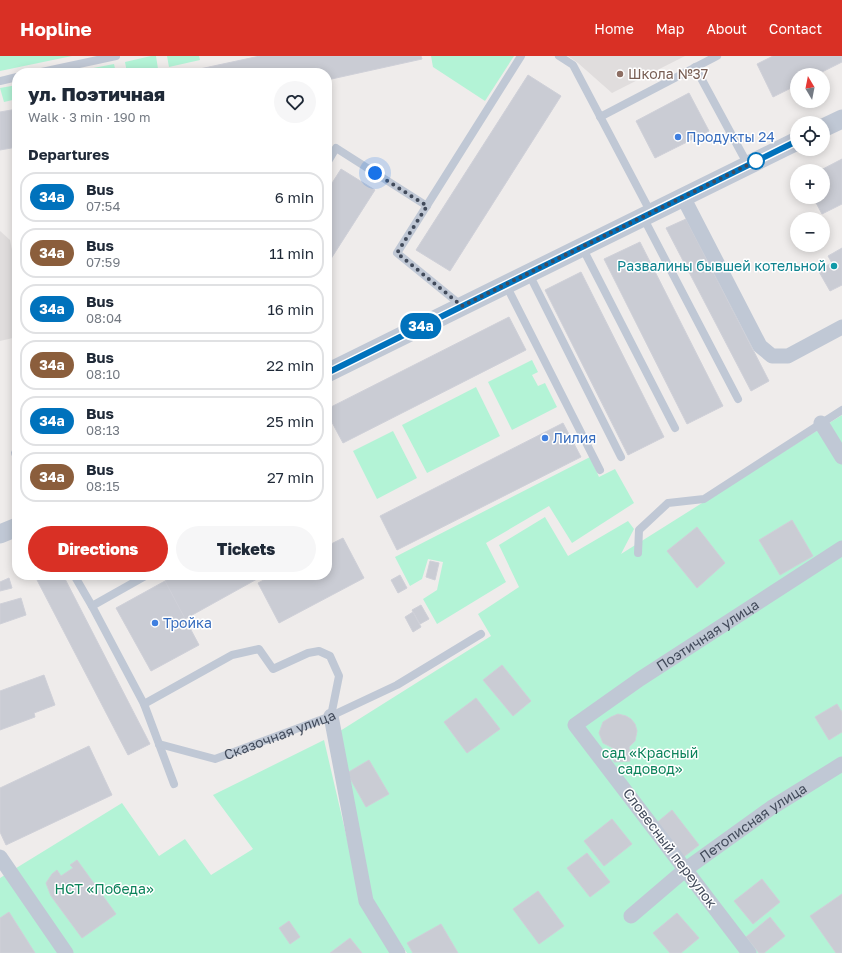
<!DOCTYPE html>
<meta charset="utf-8">
<style>
body{margin:0;font-family:"Golos Text",sans-serif;background:#f6f6f7;color:#1f2937;height:100vh;display:flex;flex-direction:column;font-size:15px;white-space:nowrap}
*{box-sizing:border-box;margin:0}
p{font-size:13px;color:#747a83}
.icon{flex:none;width:22px;height:22px;fill:none;stroke:currentColor;stroke-width:2;stroke-linecap:round;stroke-linejoin:round}
.map{position:relative;flex:1;overflow:hidden}
.drawer{position:absolute;left:12px;top:12px;width:320px;height:512px;display:flex;flex-direction:column;background:#fff;border-radius:16px;box-shadow:0 2px 10px #0003}
.drawer>*{flex:none}
.badge{padding:0 8px;border-radius:13px;font-size:14px;line-height:26px}
.needle{width:26px;rotate:350deg}
.buttons{position:absolute;left:790px;top:12px;display:grid;gap:8px}
.buttons a{display:grid;place-items:center;width:40px;height:40px;border-radius:50%;background:#fff;box-shadow:0 2px 10px #0003;font-size:20px}
.you{position:absolute;width:20px;height:20px;margin:-10px;border:3px solid #fff;border-radius:50%;background:#1a73e8;box-shadow:0 0 0 6px #1a73e833}
.map>.badge{position:absolute;translate:-50% -50%;box-shadow:0 0 0 2px #fff}
h2{padding:0 16px;font-size:15px;line-height:36px}
.round{display:grid;place-items:center;flex:none;width:42px;height:42px;border-radius:21px;background:#f6f6f7}
.overview{display:flex;align-items:center;justify-content:space-between;height:68px;padding:0 16px}
h1{font-size:19px;font-weight:800;line-height:30px}
.button{display:flex;gap:8px;margin-top:auto;padding:8px 16px}
.button a{flex:1;height:46px;border-radius:24px;background:#d93025;color:#fff;font-size:16px;font-weight:800;line-height:46px;text-align:center}
.button a+a{background:#f6f6f7;color:#1f2937}
ul{padding:0;list-style:none}
li{display:flex;align-items:center;gap:12px;height:50px;margin:0 8px 6px;padding:0 8px;border:2px solid #e0e1e3;border-radius:16px}
li div{flex:1}
li b{display:block;font-size:15px}
li em{font-style:normal}
li .badge{min-width:44px;font-weight:700;text-align:center}
header{display:flex;align-items:center;gap:24px;box-sizing:border-box;height:56px;padding:0 20px;background:#d93025;color:#fff}
header strong{font-size:19px}
nav{display:flex;gap:22px;margin-inline-start:auto;font-size:14px}
.map>svg:first-child{display:block}
.education{fill:#e0dddd}
.green{fill:#b3f3d6}
.building{fill:#caccd4;stroke:#cfd0d8}
.lines{fill:none;stroke-linecap:round;stroke-linejoin:round}
.service{stroke:#c0c8d5;stroke-width:8}
.minor{stroke:#c0c8d5;stroke-width:15}
.tertiary{stroke:#c0c8d5;stroke-width:19}
.line-casing{stroke:#fff;stroke-width:9}
.line{stroke:#0072bc;stroke-width:6}
.walk{stroke:#424b5b;stroke-width:4;stroke-dasharray:0 7.2}
.education-dot{fill:#8d6e63;stroke:#fff;stroke-width:1.5}
.shop-dot{fill:#3f7fe0;stroke:#fff;stroke-width:1.5}
.stop-dot{fill:#fff;stroke:#0072bc;stroke-width:2}
.culture-dot{fill:#0f9aa8;stroke:#fff;stroke-width:1.5}
.labels{text-anchor:middle;stroke-width:3;stroke-linejoin:round;paint-order:stroke}
.education-label{font-size:14px;fill:#785e54;stroke:#fff;text-anchor:start}
.shop-label{font-size:14px;fill:#366cbe;stroke:#fff;text-anchor:start}
.culture-label{font-size:14px;fill:#0d838f;stroke:#fff;text-anchor:end}
.street-label{font-size:14px;fill:#424b5b;stroke:#fff}
.park-label{font-size:14px;fill:#0c835b;stroke:#fff}
</style>
<header>
<strong>Hopline</strong>
<nav><a>Home</a><a>Map</a><a>About</a><a>Contact</a></nav>
</header>
<div class="map">
<svg width="842" height="897" viewBox="0 0 842 897">
<rect width="100%" height="100%" fill="#efeceb"/>
<!-- education -->
<g class="education">
<path d="M568,0h117l-73,37 -34,-30z"/>
<path d="M0,175l10,9 7,35v62l-17,4z"/>
</g>
<!-- green -->
<g class="green">
<path d="M0,0h72l-72,15z"/>
<path d="M151,0h5l2,13 -19,4h-12l-2,-11z"/>
<path d="M167,0h32l1,4 -31,7z"/>
<path d="M431,0h83l-29,45 -52,-34z"/>
<path d="M114,8l2,9h-32l-1,-3z"/>
<path d="M17,29v14l-13,3 -4,-14z"/>
<path d="M532,304l6,12 -6,3 6,11 7,-3 12,24 -45,23 -24,-48z"/>
<path d="M476,331l24,49 -73,37 -25,-48z"/>
<path d="M842,359v538h-435l-37,-55 -30,-167 151,-95 -13,-22 41,-27 -20,-42 46,-28 23,39 60,-35 6,8 -13,25z"/>
<path d="M393,375l24,47 -40,21 -24,-48z"/>
<path d="M590,401l9,20 16,-8 19,34 -62,40 -23,-37 -63,37 20,39 -69,42 -14,-25 14,-9 6,-28 -15,-3 -6,20 -12,7 -15,-29z"/>
<path d="M324,684l38,163 29,50h-391v-75l122,-75 37,53 26,-17 26,36 42,-26 -40,-54z"/>
</g>
<!-- building -->
<g class="building">
<path d="M260,0h161l1,3 -95,21v-7h-146z"/>
<path d="M773,0h69v6l-26,13h-19v10l-24,12 -16,-33z"/>
<path d="M528,19l33,21 -111,175 -34,-21z"/>
<path d="M689,37l20,38 -54,27 -19,-37z"/>
<path d="M17,53v38l-17,3v-38z"/>
<path d="M842,103v45l-20,10 -9,-17h10v-26h-4z"/>
<path d="M341,113l34,21 -48,75v-74z"/>
<path d="M686,163l83,162 -18,10 -85,-163z"/>
<path d="M640,186l83,164 -36,18 -83,-165z"/>
<path d="M842,192v37l-12,6 -12,-21 14,-7 -4,-7z"/>
<path d="M581,216l83,165 -36,18 -83,-165z"/>
<path d="M509,261l17,33 -183,93 -16,-30v-4z"/>
<path d="M563,367l18,34 -184,93 -17,-34z"/>
<path d="M792,464l21,36 -33,19 -21,-35z"/>
<path d="M697,471l28,36 -28,25 -30,-37z"/>
<path d="M343,482l21,40 -85,45 -21,-40 15,-8h54v-29z"/>
<path d="M430,505l9,2 -4,17 -9,-3z"/>
<path d="M41,519h22l87,169 -22,11 -92,-177z"/>
<path d="M176,519h78l3,4 -72,40 -20,-38z"/>
<path d="M400,519l7,13 -9,5 -7,-13z"/>
<path d="M9,522l3,10 -12,3v-9z"/>
<path d="M165,525l34,64 -48,26 -35,-63z"/>
<path d="M21,542l5,17 -26,9v-20z"/>
<path d="M421,549l8,14 -9,5 -8,-14z"/>
<path d="M413,556l8,15 -8,5 -8,-15z"/>
<path d="M502,609l29,36 -18,15 -30,-36z"/>
<path d="M44,619l11,30 -21,8 1,4 -35,13v-39z"/>
<path d="M476,642l24,31 -33,24 -23,-31z"/>
<path d="M837,648l5,8v20l-13,8 -14,-23z"/>
<path d="M618,658l8,2 5,3 4,5 2,7 -2,10 -6,6 1,14 -16,1 -1,-14 -10,-5 -4,-10 4,-11 8,-5z"/>
<path d="M89,690l23,49 -106,50 -6,-13v-44z"/>
<path d="M369,704l20,34 -23,13 -19,-34z"/>
<path d="M672,754l27,35 -18,14 -27,-34z"/>
<path d="M612,763l20,25 -28,22 -20,-25z"/>
<path d="M587,797l23,29 -20,15 -23,-29z"/>
<path d="M77,804l39,54 -34,24 -31,-42 -5,-13 6,-9 5,-4 4,6 12,-8 -3,-3z"/>
<path d="M762,823l18,23 -27,22 -19,-23z"/>
<path d="M538,835l26,35 -25,18 -26,-35z"/>
<path d="M842,838v59h-6l-26,-37z"/>
<path d="M9,856l26,41h-35v-35z"/>
<path d="M677,857l22,25 -18,15h-11l-17,-20z"/>
<path d="M770,861l15,19 -21,17h-5l-13,-16z"/>
<path d="M289,865l11,16 -10,7 -11,-16z"/>
<path d="M441,868l17,29h-45l-6,-10z"/>
<path d="M350,882l12,15h-32z"/>
</g>
<g class="lines">
<!-- service -->
<g class="service">
<path d="M559,0l14,9 78,148"/>
<path d="M695,11l53,98"/>
<path d="M37,17l79,-17"/>
<path d="M0,25l17,-4"/>
<path d="M600,61l117,-61"/>
<path d="M327,107l9,-15 91,58"/>
<path d="M643,161l95,182"/>
<path d="M582,191l93,181"/>
<path d="M529,218l92,183"/>
<path d="M506,229l94,185"/>
<path d="M462,250l-65,-53 124,-197"/>
<path d="M17,394l-2,3 2,5"/>
<path d="M638,497l1,-23 29,-27 36,-4 138,-89"/>
<path d="M74,519l18,31 52,98 30,80"/>
<path d="M92,550l55,-31"/>
<path d="M144,648l88,-49 27,-6 14,20 35,-16 11,-2 11,5 9,20 -8,40"/>
<path id="s1" d="M159,688l56,15 116,-43 66,-31 84,-51"/>
</g>
<!-- minor -->
<g class="minor">
<path d="M683,141l77,149 12,10h16l54,-29"/>
<path d="M821,367l21,34"/>
<path d="M331,660l35,185 32,52"/>
<path d="M0,801l66,96"/>
<path id="s2" d="M631,860l55,-47 85,-61 71,-44"/>
<path id="s3" d="M749,897l-174,-228 65,-46 202,-131"/>
</g>
<!-- tertiary -->
<g class="tertiary">
<path d="M823,72l19,-9"/>
<path d="M327,317l470,-232"/>
<path d="M0,478l17,-7"/>
</g>
</g>
<g class="lines">
<defs>
<path id="line" d="M327,317l470,-232"/>
</defs>
<!-- line casing -->
<use href="#line" class="line-casing"/>
<!-- line -->
<use href="#line" class="line"/>
<!-- walk -->
<path class="walk" d="M375,117l52,33 -30,47 65,53 298,-147 -4,2"/>
</g>
<!-- markers -->
<circle class="education-dot" cx="620" cy="18" r="4"/>
<g class="shop-dot">
<circle cx="678" cy="81" r="4"/>
<circle cx="545" cy="382" r="4"/>
<circle cx="155" cy="567" r="4"/>
</g>
<circle class="stop-dot" cx="756" cy="105" r="8"/>
<circle class="culture-dot" cx="834" cy="210" r="4"/>
<g class="labels">
<!-- education labels -->
<g class="education-label">
<text x="628" y="23">Школа №37</text>
</g>
<!-- shop labels -->
<g class="shop-label">
<text x="686" y="86">Продукты 24</text>
<text x="553" y="387">Лилия</text>
<text x="163" y="572">Тройка</text>
</g>
<!-- culture labels -->
<g class="culture-label">
<text x="826" y="215">Развалины бывшей котельной</text>
</g>
<!-- street labels -->
<g class="street-label">
<text dy="5" stroke="none"><textPath href="#s3" startOffset="447">Поэтичная улица</textPath></text>
<text dy="5" stroke="none"><textPath href="#s1" startOffset="127">Сказочная улица</textPath></text>
<text dy="5" stroke="none"><textPath href="#s2" startOffset="154">Летописная улица</textPath></text>
<text transform="translate(670 792) rotate(53)" y="5">Словесный переулок</text>
</g>
<!-- park labels -->
<g class="park-label">
<text x="650" y="702">сад «Красный<tspan x="650" dy="16">садовод»</tspan></text>
<text x="104" y="838">НСТ «Победа»</text>
</g>
</g>
</svg>
<div class="buttons">
<a><svg class="needle" viewBox="-14 -14 28 28"><path d="M0-13l5 13h-10z" fill="#e53935"/><path d="M0 13l5-13h-10z" fill="#747a83"/></svg></a>
<a><svg class="icon" aria-label="locate" viewBox="0 0 24 24"><circle cx="12" cy="12" r="6"/><path d="M12 2v4M12 18v4M2 12h4M18 12h4"/></svg></a>
<a>+</a>
<a>−</a>
</div>
<div class="you" style="left:375px;top:117px"></div>
<b class="badge" style="left:421px;top:270px;background:#0072bc;color:#fff">34а</b>
<section class="drawer">
<div class="overview"><div><h1>ул. Поэтичная</h1><p>Walk · 3 min · 190 m</p></div><a class="round"><svg class="icon" aria-label="heart" viewBox="0 0 24 24"><path d="M12 20l-8-8c-3-5 5-10 8-4 3-6 11-1 8 4z"/></svg></a></div>
<h2>Departures</h2>
<ul>
<li><span class="badge" style="background:#0072bc;color:#fff">34а</span><div><b>Bus</b><p>07:54</p></div><em>6 min</em></li>
<li><span class="badge" style="background:#8b5e3c;color:#fff">34a</span><div><b>Bus</b><p>07:59</p></div><em>11 min</em></li>
<li><span class="badge" style="background:#0072bc;color:#fff">34а</span><div><b>Bus</b><p>08:04</p></div><em>16 min</em></li>
<li><span class="badge" style="background:#8b5e3c;color:#fff">34a</span><div><b>Bus</b><p>08:10</p></div><em>22 min</em></li>
<li><span class="badge" style="background:#0072bc;color:#fff">34а</span><div><b>Bus</b><p>08:13</p></div><em>25 min</em></li>
<li><span class="badge" style="background:#8b5e3c;color:#fff">34a</span><div><b>Bus</b><p>08:15</p></div><em>27 min</em></li>
</ul>
<div class="button"><a>Directions</a><a>Tickets</a></div>
</section>
</div>
